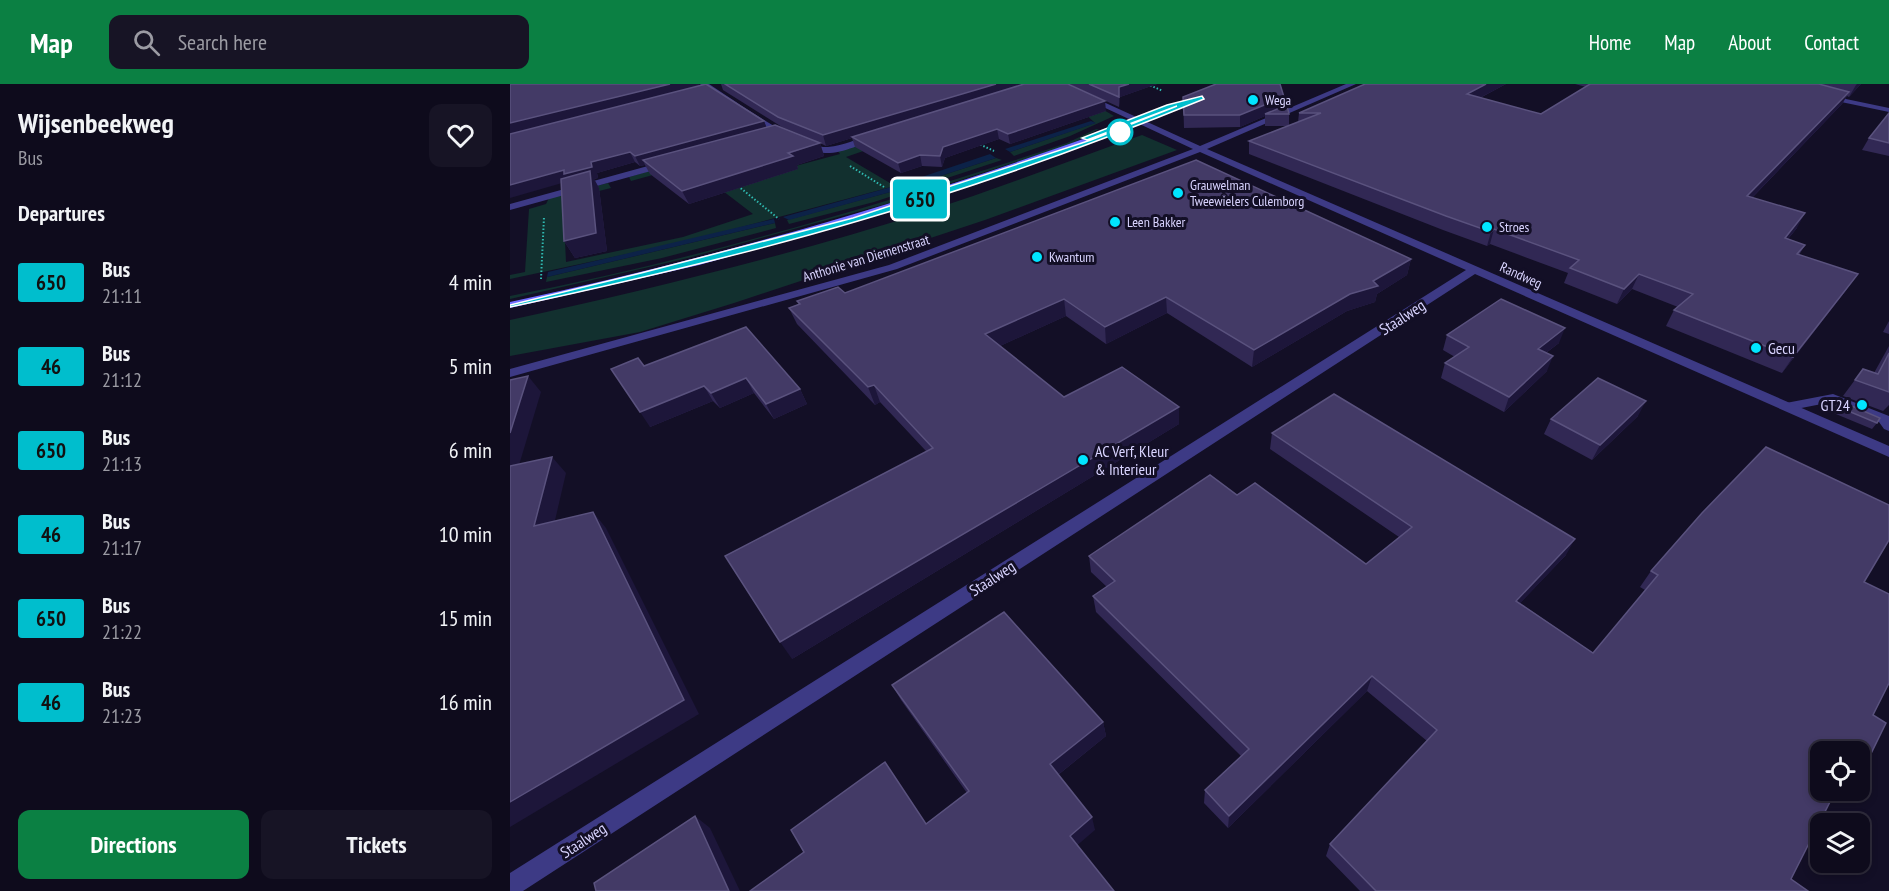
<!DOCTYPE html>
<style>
body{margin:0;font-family:"PT Sans Narrow",sans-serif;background:#171425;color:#f1f3f6;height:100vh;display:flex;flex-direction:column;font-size:22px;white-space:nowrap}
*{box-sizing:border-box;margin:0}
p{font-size:20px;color:#9b9ba3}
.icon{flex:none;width:33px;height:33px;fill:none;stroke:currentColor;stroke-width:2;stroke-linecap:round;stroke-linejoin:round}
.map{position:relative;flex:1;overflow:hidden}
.details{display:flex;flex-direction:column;background:#0e0b1c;width:510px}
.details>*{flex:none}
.badge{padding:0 12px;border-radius:4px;font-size:21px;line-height:39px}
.fabs{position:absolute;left:1300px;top:657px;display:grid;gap:12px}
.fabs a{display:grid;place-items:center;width:60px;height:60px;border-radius:12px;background:#0e0b1c;box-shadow:0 3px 9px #0003,0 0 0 2px #2e2b3b;font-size:30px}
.map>.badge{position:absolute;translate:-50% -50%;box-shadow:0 0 0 3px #fff}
h2{padding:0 18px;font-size:22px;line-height:54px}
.round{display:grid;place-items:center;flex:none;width:63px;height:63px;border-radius:12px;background:#171425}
.summary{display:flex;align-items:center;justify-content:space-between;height:102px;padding:0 18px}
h1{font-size:28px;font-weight:700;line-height:45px}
.cta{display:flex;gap:12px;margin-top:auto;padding:12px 18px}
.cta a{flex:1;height:69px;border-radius:12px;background:#0b8043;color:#fff;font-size:24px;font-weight:700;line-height:69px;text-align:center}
.cta a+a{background:#171425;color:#f1f3f6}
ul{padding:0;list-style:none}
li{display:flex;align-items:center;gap:18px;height:84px;padding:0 18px}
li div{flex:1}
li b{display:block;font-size:22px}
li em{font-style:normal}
li .badge{min-width:66px;font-weight:700;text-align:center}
header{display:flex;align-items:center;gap:36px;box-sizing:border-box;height:84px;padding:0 30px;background:#0b8043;color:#fff}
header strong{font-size:28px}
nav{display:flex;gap:33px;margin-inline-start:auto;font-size:21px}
.search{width:420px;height:54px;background:#171425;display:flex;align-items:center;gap:15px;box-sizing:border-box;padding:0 21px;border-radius:12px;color:#9b9ba3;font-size:22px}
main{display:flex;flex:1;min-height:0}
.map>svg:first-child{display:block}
.green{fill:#12302f}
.water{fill:#0c2248}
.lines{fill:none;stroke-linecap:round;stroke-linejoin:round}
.path{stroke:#2fb8b0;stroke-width:2;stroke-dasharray:1.5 2;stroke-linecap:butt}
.lane{fill:#3d3a85;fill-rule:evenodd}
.street{fill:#3d3a85;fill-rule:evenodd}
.secondary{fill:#6f6bff;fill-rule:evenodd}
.wall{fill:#312854}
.shaded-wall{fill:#1d163a}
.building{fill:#433a66;stroke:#5a527e;stroke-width:1.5}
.line{fill:#00becd;stroke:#fff;stroke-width:1.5}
.poi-dot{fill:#00e5ff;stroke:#130f26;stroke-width:2}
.stop-dot{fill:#fff;stroke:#00becd;stroke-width:3}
.labels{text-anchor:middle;stroke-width:6;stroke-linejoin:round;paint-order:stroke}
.far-poi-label{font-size:14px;fill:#d9d4ff;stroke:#130f26;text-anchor:start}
.far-street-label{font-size:14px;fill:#d9d4ff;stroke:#130f26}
.street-label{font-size:16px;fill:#d9d4ff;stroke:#130f26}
.poi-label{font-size:16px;fill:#d9d4ff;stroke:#130f26;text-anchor:start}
</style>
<header>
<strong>Map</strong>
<div class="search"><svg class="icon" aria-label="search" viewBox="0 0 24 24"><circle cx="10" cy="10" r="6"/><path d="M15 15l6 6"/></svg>Search here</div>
<nav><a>Home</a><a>Map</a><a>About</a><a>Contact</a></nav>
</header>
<main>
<section class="details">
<div class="summary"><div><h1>Wijsenbeekweg</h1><p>Bus</p></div><a class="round"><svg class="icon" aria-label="heart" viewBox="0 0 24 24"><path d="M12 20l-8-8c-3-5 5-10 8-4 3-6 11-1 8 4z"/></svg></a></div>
<h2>Departures</h2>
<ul>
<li><span class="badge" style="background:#00becd;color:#111">650</span><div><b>Bus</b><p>21:11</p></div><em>4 min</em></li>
<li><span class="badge" style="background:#00becd;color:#111">46</span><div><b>Bus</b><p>21:12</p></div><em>5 min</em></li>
<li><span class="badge" style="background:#00becd;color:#111">650</span><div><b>Bus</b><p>21:13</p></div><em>6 min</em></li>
<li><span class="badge" style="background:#00becd;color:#111">46</span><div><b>Bus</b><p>21:17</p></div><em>10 min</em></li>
<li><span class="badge" style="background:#00becd;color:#111">650</span><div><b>Bus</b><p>21:22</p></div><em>15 min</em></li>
<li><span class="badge" style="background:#00becd;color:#111">46</span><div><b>Bus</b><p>21:23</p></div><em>16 min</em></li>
</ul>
<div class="cta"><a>Directions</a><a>Tickets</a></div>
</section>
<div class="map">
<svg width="1379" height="807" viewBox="0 0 1379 807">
<rect width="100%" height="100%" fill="#130f26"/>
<!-- green -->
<g class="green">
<path d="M587,22l17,10 -44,20 -56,20 -4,-4 85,-29 -12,-11z"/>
<path d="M586,45h3l-28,15 -178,58 -205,56 -178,41v-3c190,-37 374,-92 557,-153z"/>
<path d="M632,51l35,15 -192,70 -251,83 -94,29 -130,24v-36c141,-31 281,-65 418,-109 72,-23 143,-51 214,-76z"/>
<path d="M375,53l13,2 -52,18 49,29 -198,53 -187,40v-4l15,-3 4,-63 17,-5 3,-6 59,-15 3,5 -48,12 3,62 117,-25 70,-23 -64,-49 -58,16 -2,-4 64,-19 35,26 112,-30 -3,-4z"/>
<path d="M486,74l6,2 -128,42 -85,22 -2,-4 107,-29z"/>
<path d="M265,139l1,5 -114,30 -116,24 1,-5z"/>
</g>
<!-- water -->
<g class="water">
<path d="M581,37l5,2 -86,29 -5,-3z"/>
<path d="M480,70l6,4 -102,33 -105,29 -6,-3 112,-31z"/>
<path d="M264,135l1,4 -228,54 1,-5z"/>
</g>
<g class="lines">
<!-- path -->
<g class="path">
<path d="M637,0l16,7"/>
<path d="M467,59l17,8"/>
<path d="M340,82l34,21"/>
<path d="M228,102l41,33"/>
<path d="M31,195l3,-62"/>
</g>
<!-- lane -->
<path class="lane" d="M1323,310l56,22v15l-5,-2 -5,-7 -47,-20 -46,9 -7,-4 7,-4z"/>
<!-- street -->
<g class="street">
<path d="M190,0h9c25,16 92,65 119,63 16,-1 30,-9 45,-13l4,2c-12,8 -37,18 -52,17 -26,-2 -104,-51 -125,-69z"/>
<path d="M544,0h10l136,62 146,-62h10l-149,65 682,297v11l-414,-183 -952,617h-13v-18l956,-603 -266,-118 -303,117 -387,108v-8l379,-104 304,-116z"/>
<path d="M1312,10l67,14v4l-67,-14z"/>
<path d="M156,77l4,3 -1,2 -159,44v-6z"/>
</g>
<!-- secondary -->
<path class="secondary" d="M719,0h10l-178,70 -179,60 -183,51 -189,43v-6c250,-54 481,-124 719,-218z"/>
</g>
<!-- wall -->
<g class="wall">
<path d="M0,0h189v2l65,35 2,6 48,13 -32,-13 -59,-37 -2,-6h347l38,27 -96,33 -11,-5 -54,19 -3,9 -20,-1 -21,7 -46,-26 -3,-9 -26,8 -6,-3 4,13 -27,9 1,4 -109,35 -39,-30 -5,-9 -5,1 -5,-4 -38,11 1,5 -4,1 5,9 8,63 -32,7 -11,-17 -2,-58z"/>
<path d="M559,0h88l-37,13 -1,10z"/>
<path d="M855,0h141l-26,14 61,16 45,-27 -11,-3h286l-12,13 -2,-1 -5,8 -90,94 45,30 -9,11 17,6 -6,10 48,34 -65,84 -116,-47 8,-16 4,-3 -46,-18 -15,15 -53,-21 4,-10 -78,-29 -3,2 -44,-16 -194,-76v-13l38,-15h-22v-10l-25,11 -56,1 -1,-31 100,10 6,7v11l9,-3 1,-9z"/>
<path d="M1379,29v43l-27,-6 7,-12z"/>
<path d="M901,175l-4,16 -30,19 -2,8 -28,9 -95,56 -85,-54 -61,31 -40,-28 -66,30 64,51 115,27 -387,235 134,-208 -46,-49 -5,3 -78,-81 -8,-16 10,-4 -2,-3 48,-8z"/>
<path d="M1379,237v13l-6,-2z"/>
<path d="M236,243l54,62 7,15 -33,15 -20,-26 -34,15 -7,-7 -63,26 -6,-61z"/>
<path d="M937,251l112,8 -13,10 1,18 -43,41 -63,-34 4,-15 10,-6 -12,-7z"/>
<path d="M1379,262v59l-6,6 -40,-15 20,-27 11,4z"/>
<path d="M1330,317l37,22 -5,6 -41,-17z"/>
<path d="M1128,332l-46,44 -48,-26 7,-15z"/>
<path d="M762,349l294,122 -46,48 73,50 52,-63 -5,-3 11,-16 213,11 -43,170 -30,127 17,12h-448l-34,-35 4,-12 97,-103 -60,-50 -139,137 -24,-25 1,-13 36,-34 -145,-144 -3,-16 14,-9 -16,-15 -2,-16 148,-61 129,69 33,-27 -129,-88z"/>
<path d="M382,601l211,37 3,14 -48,39 37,55 -169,-6 41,-31 -66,-93z"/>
</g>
<!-- shaded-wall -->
<g class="shaded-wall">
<path d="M160,0h29l1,3 -190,48v-12z"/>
<path d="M486,0h32l-202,62 -3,-11z"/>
<path d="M619,0h28l-37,13 -1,10v-20z"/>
<path d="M976,0h20l-42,22 3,-12z"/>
<path d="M1347,0h4l-12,13 7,-12z"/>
<path d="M1339,8l-7,12 -102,106 7,-14z"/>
<path d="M774,13l-1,11 -18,6v2l-25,11v-12z"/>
<path d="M595,17l1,10 -96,33 -2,-10z"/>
<path d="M254,37l4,10 -125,29 2,5 -5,1 -5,-10z"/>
<path d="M487,45l2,10 -54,19 -3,9 -2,-11 3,-9z"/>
<path d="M310,59l4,13 -27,9 1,4 -109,35 -7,-13z"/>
<path d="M120,68l5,10 -38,11 1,5 -4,1 5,9 8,63 -32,7 -11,-17 5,-60 -59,17v-13z"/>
<path d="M410,71l2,11 -21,7 -3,-10z"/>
<path d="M1295,129l-8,15 -21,25 9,-15z"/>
<path d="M984,145l-4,15 -3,2 4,-14z"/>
<path d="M901,175l-4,16 -30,19 -2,8 -28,9 -95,56 2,-17z"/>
<path d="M1129,190l-7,15 -15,15 7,-15z"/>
<path d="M1348,190l-11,15 -65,84 11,-16z"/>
<path d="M656,213l1,16 -61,31 -1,-17z"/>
<path d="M554,215l2,17 -77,35 -4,-17z"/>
<path d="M1055,244l-6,15 -27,20 6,-14z"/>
<path d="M1043,272l-6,15 -43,41 5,-15z"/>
<path d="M18,292l13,16 -28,93 -3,-3v-49z"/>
<path d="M236,294l8,15 -34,15 -9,-15z"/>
<path d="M364,301l6,17 -5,3 -7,-18z"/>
<path d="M194,302l9,15 -63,26 -10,-15z"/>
<path d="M290,305l7,15 -33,15 -8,-15z"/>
<path d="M1136,317l-8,15 -46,44 8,-15z"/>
<path d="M669,323v17l-387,235 -12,-17z"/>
<path d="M42,373l14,16 -16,69 -16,-16z"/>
<path d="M83,428l13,16 93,186 -189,113v-25z"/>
<path d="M1065,455l-9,16 -58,61 8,-15z"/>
<path d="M862,592l-5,15 -139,137 1,-12z"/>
<path d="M593,638l3,14 -52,42 -4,-14z"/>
<path d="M185,732l15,12 30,63h-11z"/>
<path d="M582,733l3,13 -21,18 -4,-12z"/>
</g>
<!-- building -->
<g class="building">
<path d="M0,0h160l-160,39z"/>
<path d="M196,0l58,37 -129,35 -5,-4 -39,10 1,5 -28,7v-4l-54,15v-51z"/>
<path d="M215,0h271l-173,51 -45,-18z"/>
<path d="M514,0h44l37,17 -97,33 -11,-5 -54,18 -3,9 -20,-1 -22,8 -46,-26z"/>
<path d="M579,0h40l-10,3v10z"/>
<path d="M706,0h64l4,13 -44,18h-56l-1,-18z"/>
<path d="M855,0h121l-19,10 74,20 49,-30h229l30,8 -102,104 58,17 -20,25 20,7 -8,9 61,20 -65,83 -119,-47 19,-16 -54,-20 -15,15 -54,-21 9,-8 -85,-31 -3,3 -45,-16 -197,-75 72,-28h-22z"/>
<path d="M777,21l2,9h-24z"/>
<path d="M1379,29v30l-20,-5z"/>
<path d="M265,41l45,18 -32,10 5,3 -111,35 -39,-31z"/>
<path d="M686,76l215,99 -38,22 5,5 -28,8 -96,56 -88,-53 -61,30 -41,-28 -79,35 79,63 58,-30 57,40 -399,235 -55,-86 208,-108 -59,-63 -6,2 -79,-79 11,-4 -3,-3 41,-14 7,6z"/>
<path d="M80,87l6,62 -32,8 -3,-62z"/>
<path d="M991,215l64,29 -27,21 15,7 -44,41 -64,-34 24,-16 -22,-12z"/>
<path d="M236,243l54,62 -34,15 -20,-26 -35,15 -7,-7 -64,26 -29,-43 27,-11 6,8z"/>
<path d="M1379,269v39l-34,-12 8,-11 15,5z"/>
<path d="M18,292l-18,57v-53z"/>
<path d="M1088,294l48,23 -46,44 -49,-26z"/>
<path d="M824,310l241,145 -59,62 77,52 65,-78 -7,-4 51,-58 64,-66 123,58v35l-25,42 25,12v89l-16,32 13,8 -26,53v-24h-39v38h15l-45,89 17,12h-432l-46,-47 107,-114 -65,-54 -143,140 -24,-26 44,-41 -156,-153 22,-15 -26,-25 121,-81 27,20 18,-12 111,81 46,-37 -140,-94z"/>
<path d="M1330,317l40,17 -3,5 -41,-17z"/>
<path d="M42,373l-18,69 59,-14 91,188 -174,102v-336z"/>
<path d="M494,528l99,110 -53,42 42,53 -22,19 44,55h-364l54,-39 -13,-22 94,-68 41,62 43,-33 -77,-106z"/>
<path d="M185,732l34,75h-133l-2,-8z"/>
</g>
<!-- line -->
<path class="line" d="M692,12l2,3c-113,46 -229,88 -346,122 -115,34 -231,61 -348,86v-2l131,-32 212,-55 238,-78 86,-34 -90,34 -5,-2 85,-33z"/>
<!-- markers -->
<g class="poi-dot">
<circle cx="743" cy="16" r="6"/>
<circle cx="668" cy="109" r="6"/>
<circle cx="605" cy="138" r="6"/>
<circle cx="977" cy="143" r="6"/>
<circle cx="527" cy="173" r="6"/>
<circle cx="1246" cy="264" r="6"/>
<circle cx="1352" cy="321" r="6"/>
<circle cx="573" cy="376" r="6"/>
</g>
<circle class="stop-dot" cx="610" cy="48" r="12"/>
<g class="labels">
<!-- far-poi labels -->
<g class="far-poi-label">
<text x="755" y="21">Wega</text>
<text x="680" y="106">Grauwelman<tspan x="680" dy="16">Tweewielers Culemborg</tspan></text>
<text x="617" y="143">Leen Bakker</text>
<text x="989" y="148">Stroes</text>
<text x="539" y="178">Kwantum</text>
</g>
<!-- far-street labels -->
<g class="far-street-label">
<text transform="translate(356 174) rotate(-17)" y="5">Anthonie van Diemenstraat</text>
<text transform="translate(1011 191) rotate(24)" y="5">Randweg</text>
</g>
<!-- street labels -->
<g class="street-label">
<text transform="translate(892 233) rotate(-33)" y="6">Staalweg</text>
<text transform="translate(482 494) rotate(-33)" y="6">Staalweg</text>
<text transform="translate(73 756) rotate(-33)" y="6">Staalweg</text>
</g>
<!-- poi labels -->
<g class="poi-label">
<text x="1258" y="270">Gecu</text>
<text x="1340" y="327" text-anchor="end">GT24</text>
<text x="585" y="373">AC Verf, Kleur<tspan x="585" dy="18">&amp; Interieur</tspan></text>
</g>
</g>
</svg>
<div class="fabs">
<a><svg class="icon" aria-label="locate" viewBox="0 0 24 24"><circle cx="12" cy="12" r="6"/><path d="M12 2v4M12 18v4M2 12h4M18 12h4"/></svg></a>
<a><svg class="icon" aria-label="layers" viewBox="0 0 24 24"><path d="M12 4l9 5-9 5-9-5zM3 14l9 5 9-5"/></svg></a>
</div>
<b class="badge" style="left:410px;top:115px;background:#00becd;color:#111">650</b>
</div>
</main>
